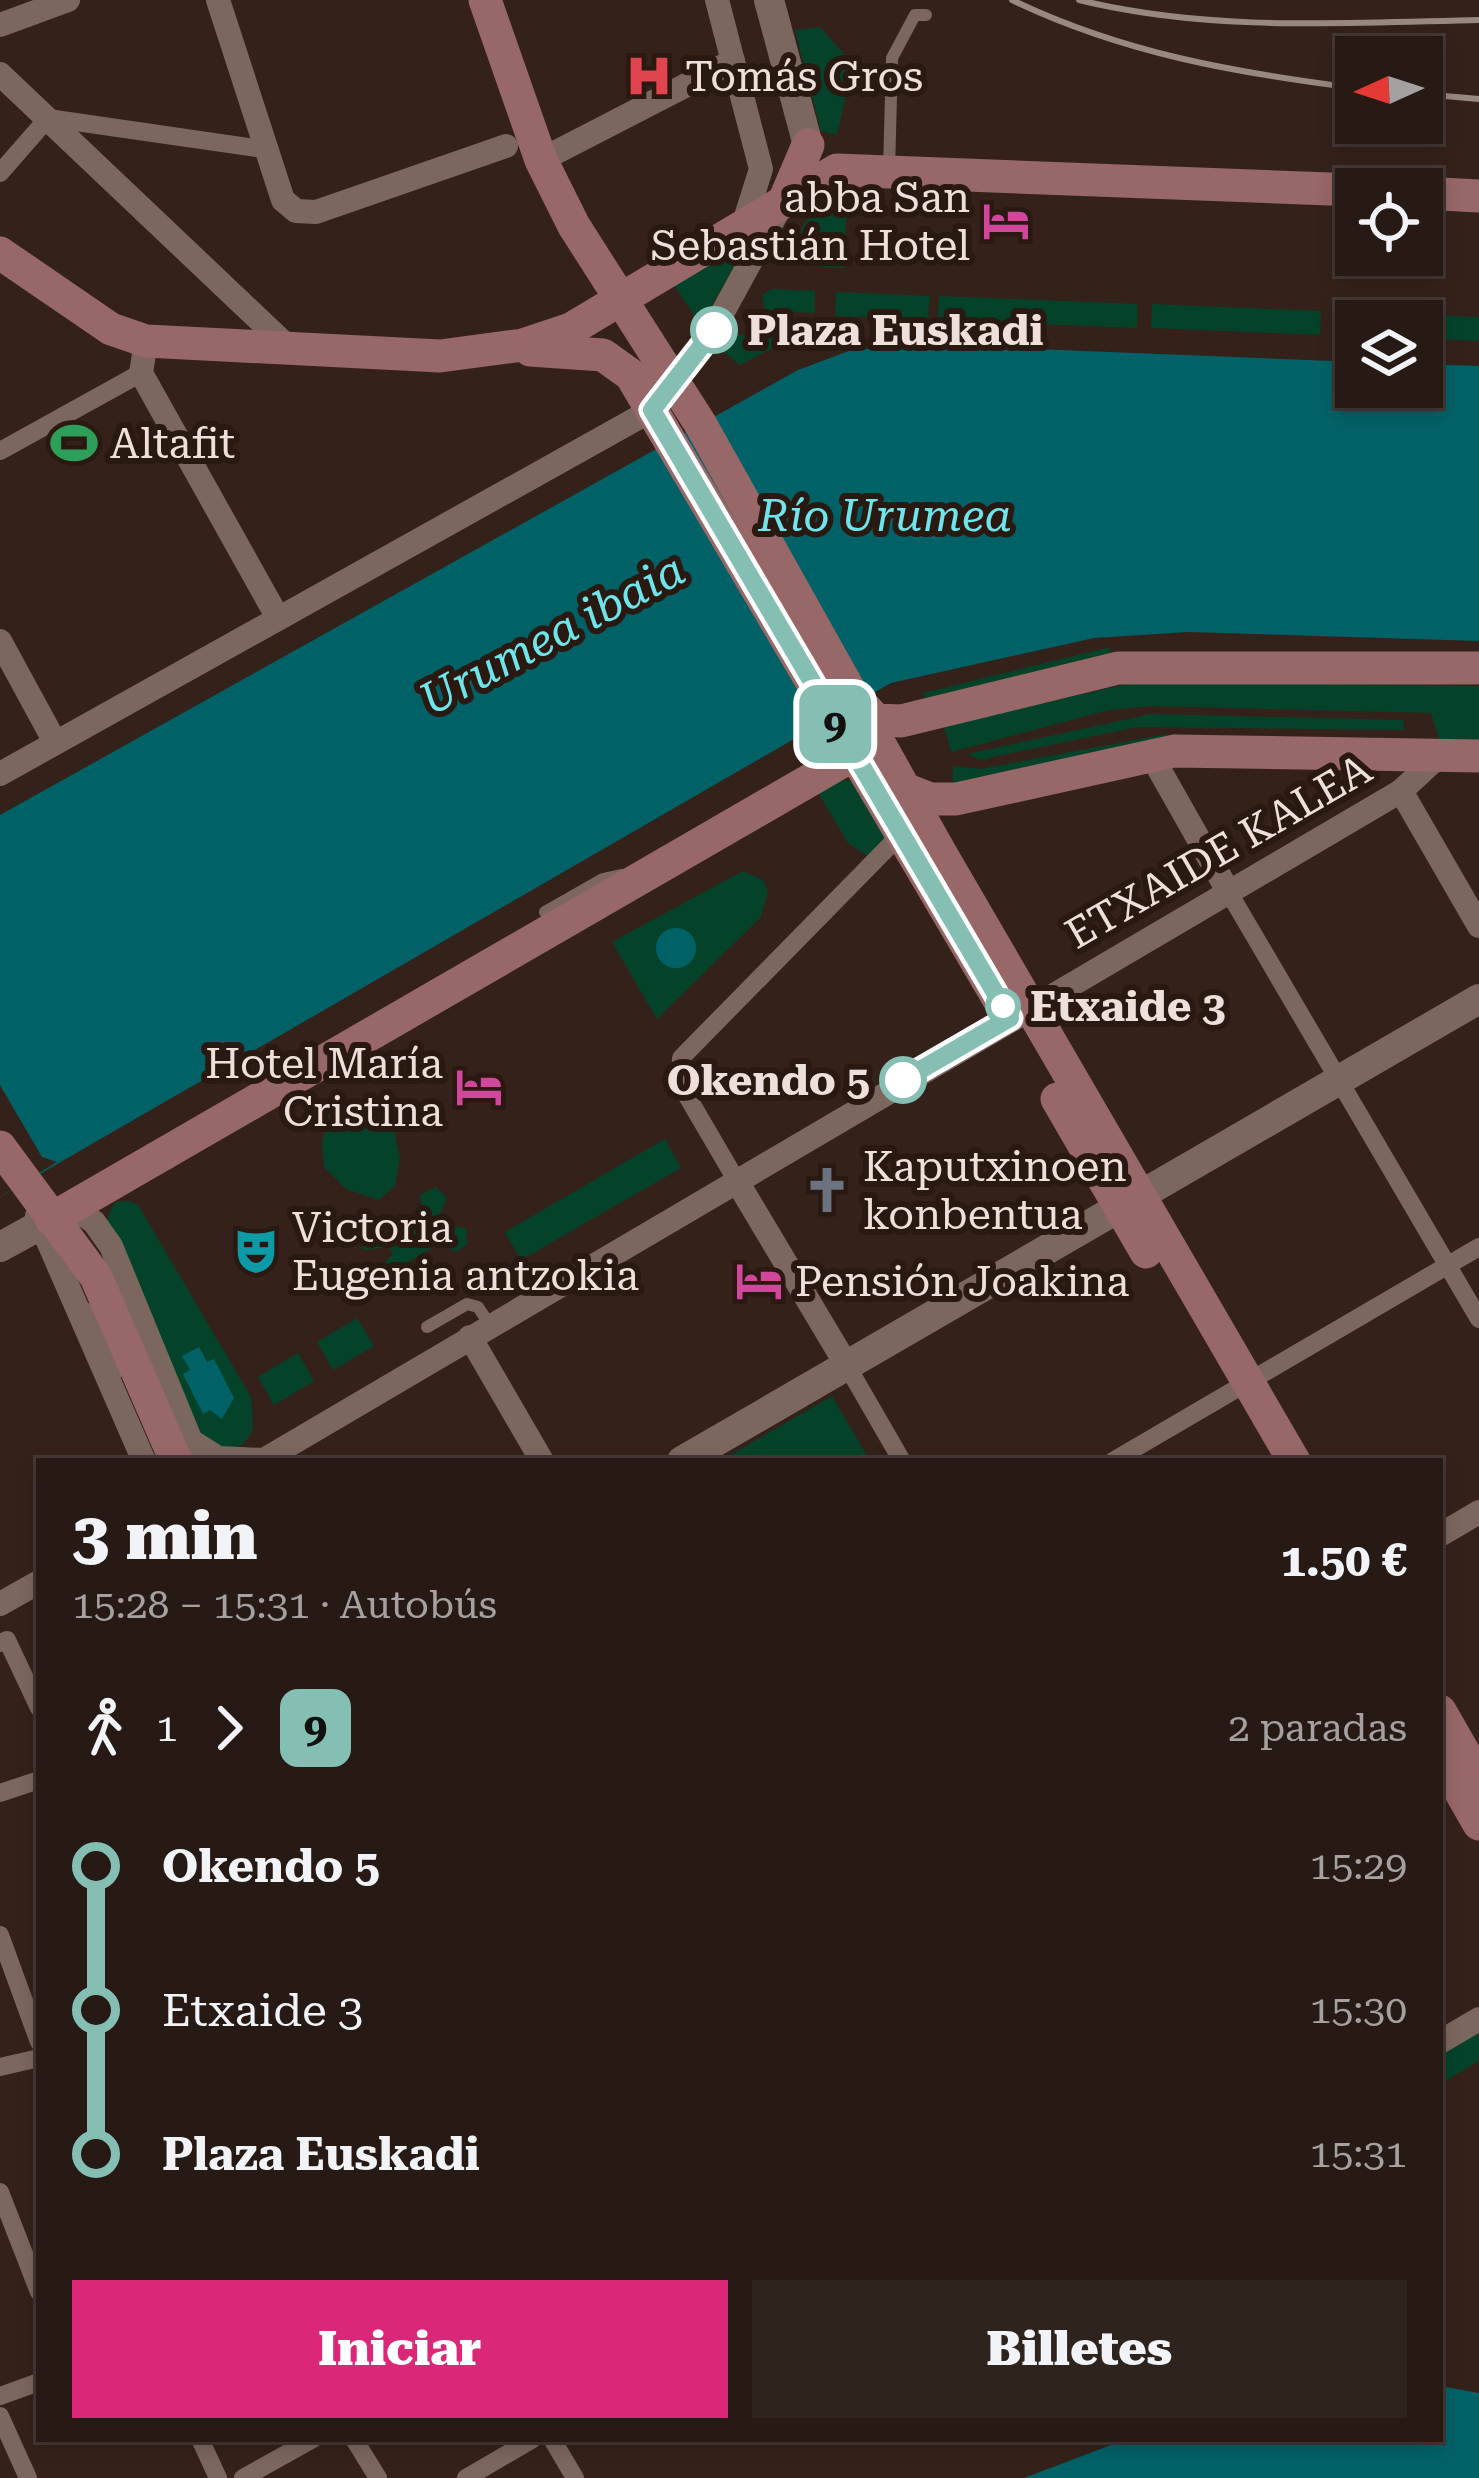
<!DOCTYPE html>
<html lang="es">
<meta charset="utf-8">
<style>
body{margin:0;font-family:"Roboto Serif",serif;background:#2f231d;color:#f1f3f6;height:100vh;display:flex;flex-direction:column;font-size:45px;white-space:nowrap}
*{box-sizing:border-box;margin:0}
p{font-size:39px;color:#a4a1a0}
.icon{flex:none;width:66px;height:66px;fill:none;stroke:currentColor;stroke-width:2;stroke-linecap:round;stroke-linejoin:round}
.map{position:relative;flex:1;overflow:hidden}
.drawer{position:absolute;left:36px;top:1458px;width:1407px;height:984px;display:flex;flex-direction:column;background:#271a14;border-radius:0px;box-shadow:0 6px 18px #0003,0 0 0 3px #433834}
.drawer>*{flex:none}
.badge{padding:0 24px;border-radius:18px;font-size:42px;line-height:78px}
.needle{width:78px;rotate:267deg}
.tools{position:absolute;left:1335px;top:36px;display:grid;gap:24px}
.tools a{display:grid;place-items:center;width:108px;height:108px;border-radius:0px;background:#271a14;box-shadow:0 6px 18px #0003,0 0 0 3px #433834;font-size:60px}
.map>.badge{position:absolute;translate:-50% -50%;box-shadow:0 0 0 6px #fff}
.legs{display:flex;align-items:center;gap:18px;height:132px;padding:0 36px;font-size:39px}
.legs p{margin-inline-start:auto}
.head{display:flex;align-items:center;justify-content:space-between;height:204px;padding:0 36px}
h1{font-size:66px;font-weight:800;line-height:90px}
.action{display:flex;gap:24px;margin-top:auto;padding:24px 36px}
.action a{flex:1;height:138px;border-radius:0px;background:#db2777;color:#fff;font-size:48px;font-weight:800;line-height:138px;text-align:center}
.action a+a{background:#2f231d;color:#f1f3f6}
ul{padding:0 36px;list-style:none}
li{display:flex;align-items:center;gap:42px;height:144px;font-size:45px}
li i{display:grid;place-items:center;width:18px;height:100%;margin:0 15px;background:currentColor}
li i::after{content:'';width:30px;height:30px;margin:-15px;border:9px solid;border-radius:50%;background:#271a14}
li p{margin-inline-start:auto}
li:first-child i{background:linear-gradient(#0000 50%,currentColor 0)}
li:last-child i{background:linear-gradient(currentColor 50%,#0000 0)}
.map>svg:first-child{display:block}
.green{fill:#04432a}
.water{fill:#006267}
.pier{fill:#34221a}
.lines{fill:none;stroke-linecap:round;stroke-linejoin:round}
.service{stroke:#7c675e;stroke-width:12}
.pedestrian{stroke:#7c675e;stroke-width:18}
.minor{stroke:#7c675e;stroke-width:24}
.tertiary{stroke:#7c675e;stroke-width:30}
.secondary{stroke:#986767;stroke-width:33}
.rail{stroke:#988882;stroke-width:6}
.line-1-casing{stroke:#fff;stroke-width:27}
.line-1{stroke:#85bfb3;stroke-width:18}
.stop-1-dot{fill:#fff;stroke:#85bfb3;stroke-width:6}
.labels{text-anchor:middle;stroke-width:12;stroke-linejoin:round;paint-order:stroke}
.poi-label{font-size:42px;fill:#ede0db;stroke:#2a1911;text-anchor:start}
.stop-label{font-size:42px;font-weight:bold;fill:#ede0db;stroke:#2a1911;text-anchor:start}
.street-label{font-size:42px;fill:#ede0db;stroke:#2a1911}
.water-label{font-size:45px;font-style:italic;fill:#6ee5eb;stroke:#2a1911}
</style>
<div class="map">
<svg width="1479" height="2478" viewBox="0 0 1479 2478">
<rect width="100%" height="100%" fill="#34221a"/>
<!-- green -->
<g class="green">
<path d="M820,27l33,37 -16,71 -16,-4 -26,-101z"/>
<path d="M848,192l-5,76 -22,-1 -24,-17 6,-26 34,-31z"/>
<path d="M754,231l-53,94 -30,-44z"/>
<path d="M772,289l43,2v22l-50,-3 -3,-15z"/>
<path d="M836,292l94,4 -2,23 -93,-3z"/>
<path d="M939,296l199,8 -1,24 -199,-8z"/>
<path d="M1152,304l169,7 -1,24 -169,-7z"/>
<path d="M1338,312l141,5v24l-57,-3v-17h-66v15l-19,-1z"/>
<path d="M737,335l57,2 -54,28 -16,-13 5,-13z"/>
<path d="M1110,647v6l-185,46 -2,-6z"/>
<path d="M1136,682l343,4v62h-37l-11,-35 -280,-7 -42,4 -158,42 -7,-27z"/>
<path d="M1151,714l252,6 1,10 -267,-3 -158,33 -11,-6z"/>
<path d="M1167,734l2,7 -216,44v-19l27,3z"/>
<path d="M836,778l23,5 29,52 -20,21 -20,-13 -32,-54z"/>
<path d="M743,871l20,9 5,11 -7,26 -104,102 -45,-77z"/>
<path d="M348,1102l24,9 22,19 6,28 -5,27 -16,15 -33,-11 -22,-22 -2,-26 9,-33z"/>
<path d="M665,1139l16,29 -160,92 -16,-28z"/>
<path d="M436,1187l11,11 -7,16 7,12 19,2 1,17 -12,7 -13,-10 -39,23v19l-13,6 -7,-3 -4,-18 14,-15 -4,-7 -26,3 -7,-18 11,-9 17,10 39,-22 -3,-16z"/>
<path d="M130,1201l8,4 113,192 2,32c-11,25 -27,21 -48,14l-99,-222 9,-19z"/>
<path d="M357,1318l17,28 -41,24 -16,-28z"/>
<path d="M298,1353l16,28 -40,24 -16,-28z"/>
<path d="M832,1396l38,65h-150z"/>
<path d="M1479,2031v30l-39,23v-31z"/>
</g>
<!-- water -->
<g class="water">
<path d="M912,344l444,18v25h66v-23l57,2v275l-291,-9 -94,6 -203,45 -891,514v-382l798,-445 51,-19z"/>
<circle cx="676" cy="948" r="20"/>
<path d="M199,1347l8,15 7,-3 20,39 -12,21 -12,-9 -7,4 -20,-40 7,-4 -8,-14z"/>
<path d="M1440,2386l39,7v85h-455l103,-39h313z"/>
</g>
<!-- pier -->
<path class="pier" d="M0,1085l42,72 15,5 -57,35z"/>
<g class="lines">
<!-- service -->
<g class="service">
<path d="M889,170l3,-112 23,-43h11"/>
<path d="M545,912l58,-33 18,-4"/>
<path d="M92,1308l26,64"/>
<path d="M427,1327l40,-23 11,3 12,18"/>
</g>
<!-- pedestrian -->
<g class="pedestrian">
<path d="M0,173l48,-55 222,32"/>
<path d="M0,451l141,-78"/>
<path d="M1228,891l251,428"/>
<path d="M735,1178l-55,-94 1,-26 221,-225"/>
<path d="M846,1364l56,97"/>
<path d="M1113,1461l366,-214"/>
<path d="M0,1643l7,-3 32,68"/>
<path d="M0,1793l39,-13"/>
<path d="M0,1935l39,107"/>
<path d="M0,2067l39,-9"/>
<path d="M0,2192l39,100"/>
<path d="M0,2396l39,-14"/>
<path d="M0,2416l28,62"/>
<path d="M200,2439l18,39"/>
<path d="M354,2439l24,39"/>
<path d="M552,2439l23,39"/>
<path d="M243,2478l70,-39"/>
<path d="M466,2478l67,-39"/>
</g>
<!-- minor -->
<g class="minor">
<path d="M218,0l65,200 13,11 20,1 190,-66"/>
<path d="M717,0l44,169 -18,57"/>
<path d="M0,25l68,-25"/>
<path d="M0,74l289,274"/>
<path d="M541,160l192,-99"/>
<path d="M146,341l-5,32 137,245"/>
<path d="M0,641l55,101"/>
<path d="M1151,755l77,136"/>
<path d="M0,774l652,-364 54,-67 77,-141"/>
<path d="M1401,791l78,135"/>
<path d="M735,1178l111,186"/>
<path d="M73,1208l21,14 17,24 80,195 2,20"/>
<path d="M37,1216l107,245"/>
<path d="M470,1337l72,124"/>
<path d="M191,1441l27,17 45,2"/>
<path d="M262,1461l1139,-670 39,-36"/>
<path d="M1440,1535l39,-23"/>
<path d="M0,1604l39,-22"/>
<path d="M1440,2042l39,-23"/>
</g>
<!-- tertiary -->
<g class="tertiary">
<path d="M769,0l39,145"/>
<path d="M0,1247l51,-28"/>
<path d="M682,1461l797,-462"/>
</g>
<!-- secondary -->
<g class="secondary">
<path d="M485,0l56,160 33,66 127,199 239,427 354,609"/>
<path d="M1422,193l57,3"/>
<path d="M785,199l23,-54"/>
<path d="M0,253l111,76 35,12 294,15 83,-11 48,-16 266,-159 519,20"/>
<path d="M530,350l73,5 28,20 370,628"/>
<path d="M863,706l13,14 25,1 217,-53h361"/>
<path d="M899,787l31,12h26l218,-48 305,5"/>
<path d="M1057,1099l89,153"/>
<path d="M0,1147l96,130 80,184"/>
<path d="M51,1219l792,-458 4,-17"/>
<path d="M1440,1711l39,68"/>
<path d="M1441,1758l38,66"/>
</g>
<!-- rail -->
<g class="rail">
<path d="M1012,0c110,53 224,73 344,88"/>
<path d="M1079,0c131,32 266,23 400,20"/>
<path d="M1422,94l57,5"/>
</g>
</g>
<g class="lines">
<defs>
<path id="line-1" d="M714,330l-62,80 358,608 -107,62"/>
</defs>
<!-- line-1 casing -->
<use href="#line-1" class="line-1-casing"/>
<!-- line-1 -->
<use href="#line-1" class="line-1"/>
</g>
<!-- icons -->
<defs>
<symbol id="hospital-bare" viewBox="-9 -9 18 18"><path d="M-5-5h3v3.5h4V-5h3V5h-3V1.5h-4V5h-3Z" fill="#e0444e" stroke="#2a1911" stroke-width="2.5" paint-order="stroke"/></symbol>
<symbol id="hotel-bare" viewBox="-9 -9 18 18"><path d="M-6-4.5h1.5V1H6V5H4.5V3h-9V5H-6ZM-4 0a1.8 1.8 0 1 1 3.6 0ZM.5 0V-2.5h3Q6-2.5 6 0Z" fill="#d1479c" stroke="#2a1911" stroke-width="2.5" paint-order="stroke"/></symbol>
<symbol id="stadium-bare" viewBox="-9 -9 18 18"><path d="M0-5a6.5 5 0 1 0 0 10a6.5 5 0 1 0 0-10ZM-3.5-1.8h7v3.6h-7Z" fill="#2e9e5b" stroke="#2a1911" stroke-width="2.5" paint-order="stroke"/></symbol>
<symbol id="church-bare" viewBox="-9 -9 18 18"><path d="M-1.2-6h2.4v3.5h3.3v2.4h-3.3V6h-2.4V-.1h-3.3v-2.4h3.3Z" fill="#6b7280" stroke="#2a1911" stroke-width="2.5" paint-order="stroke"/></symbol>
<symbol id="theatre-bare" viewBox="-9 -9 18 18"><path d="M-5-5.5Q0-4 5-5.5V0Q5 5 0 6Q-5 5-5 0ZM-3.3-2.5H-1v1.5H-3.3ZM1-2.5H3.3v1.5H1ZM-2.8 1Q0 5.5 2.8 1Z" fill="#0f9aa8" stroke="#2a1911" stroke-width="2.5" paint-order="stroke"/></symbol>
</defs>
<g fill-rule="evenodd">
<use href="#hospital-bare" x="616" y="43" width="66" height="66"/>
<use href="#hotel-bare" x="973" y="188" width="66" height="66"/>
<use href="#stadium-bare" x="41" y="410" width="66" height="66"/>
<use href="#hotel-bare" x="446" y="1054" width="66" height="66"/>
<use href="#church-bare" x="794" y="1157" width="66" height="66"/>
<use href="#theatre-bare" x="223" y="1218" width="66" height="66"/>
<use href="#hotel-bare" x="726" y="1248" width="66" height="66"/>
</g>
<!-- markers -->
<g class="stop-1-dot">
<circle cx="714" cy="330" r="21"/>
<circle cx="1003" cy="1006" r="15"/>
<circle cx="903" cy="1080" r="21"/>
</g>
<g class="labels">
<!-- poi labels -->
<g class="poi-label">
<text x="685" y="91">Tomás Gros</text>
<text x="970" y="212" text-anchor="end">abba San<tspan x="970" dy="48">Sebastián Hotel</tspan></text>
<text x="110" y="458">Altafit</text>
<text x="443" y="1078" text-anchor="end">Hotel María<tspan x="443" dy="48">Cristina</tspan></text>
<text x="863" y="1181">Kaputxinoen<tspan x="863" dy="48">konbentua</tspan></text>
<text x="292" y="1242">Victoria<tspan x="292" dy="48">Eugenia antzokia</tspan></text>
<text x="795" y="1296">Pensión Joakina</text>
</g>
<!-- stop labels -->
<g class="stop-label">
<text x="747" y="345">Plaza Euskadi</text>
<text x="1030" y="1021">Etxaide 3</text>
<text x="870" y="1095" text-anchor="end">Okendo 5</text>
</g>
<!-- street labels -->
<g class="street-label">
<text transform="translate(1218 851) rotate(-30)" y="15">ETXAIDE KALEA</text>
</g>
<!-- water labels -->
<g class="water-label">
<text x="885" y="531">Río Urumea</text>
<text transform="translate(552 634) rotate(-28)" y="16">Urumea ibaia</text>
</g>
</g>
</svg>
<div class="tools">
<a><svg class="needle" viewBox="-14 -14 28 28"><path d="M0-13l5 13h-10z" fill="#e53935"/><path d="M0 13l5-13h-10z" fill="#a4a1a0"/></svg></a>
<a><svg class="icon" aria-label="locate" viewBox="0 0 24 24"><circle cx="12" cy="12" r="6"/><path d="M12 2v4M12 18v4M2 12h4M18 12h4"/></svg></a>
<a><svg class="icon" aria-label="layers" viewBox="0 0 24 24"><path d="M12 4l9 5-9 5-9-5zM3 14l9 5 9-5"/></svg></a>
</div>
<b class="badge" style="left:835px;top:724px;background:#85bfb3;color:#111">9</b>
<section class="drawer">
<div class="head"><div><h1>3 min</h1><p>15:28 – 15:31 · Autobús</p></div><b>1.50 €</b></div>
<div class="legs"><svg class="icon" aria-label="walk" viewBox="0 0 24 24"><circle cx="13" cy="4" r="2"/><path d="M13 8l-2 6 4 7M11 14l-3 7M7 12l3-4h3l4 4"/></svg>1<svg class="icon" aria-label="forward" viewBox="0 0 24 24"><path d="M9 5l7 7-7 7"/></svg><b class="badge" style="background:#85bfb3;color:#111">9</b><p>2 paradas</p></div>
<ul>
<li><i style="color:#85bfb3"></i><b>Okendo 5</b><p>15:29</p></li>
<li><i style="color:#85bfb3"></i><span>Etxaide 3</span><p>15:30</p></li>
<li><i style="color:#85bfb3"></i><b>Plaza Euskadi</b><p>15:31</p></li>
</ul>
<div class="action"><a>Iniciar</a><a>Billetes</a></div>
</section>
</div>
